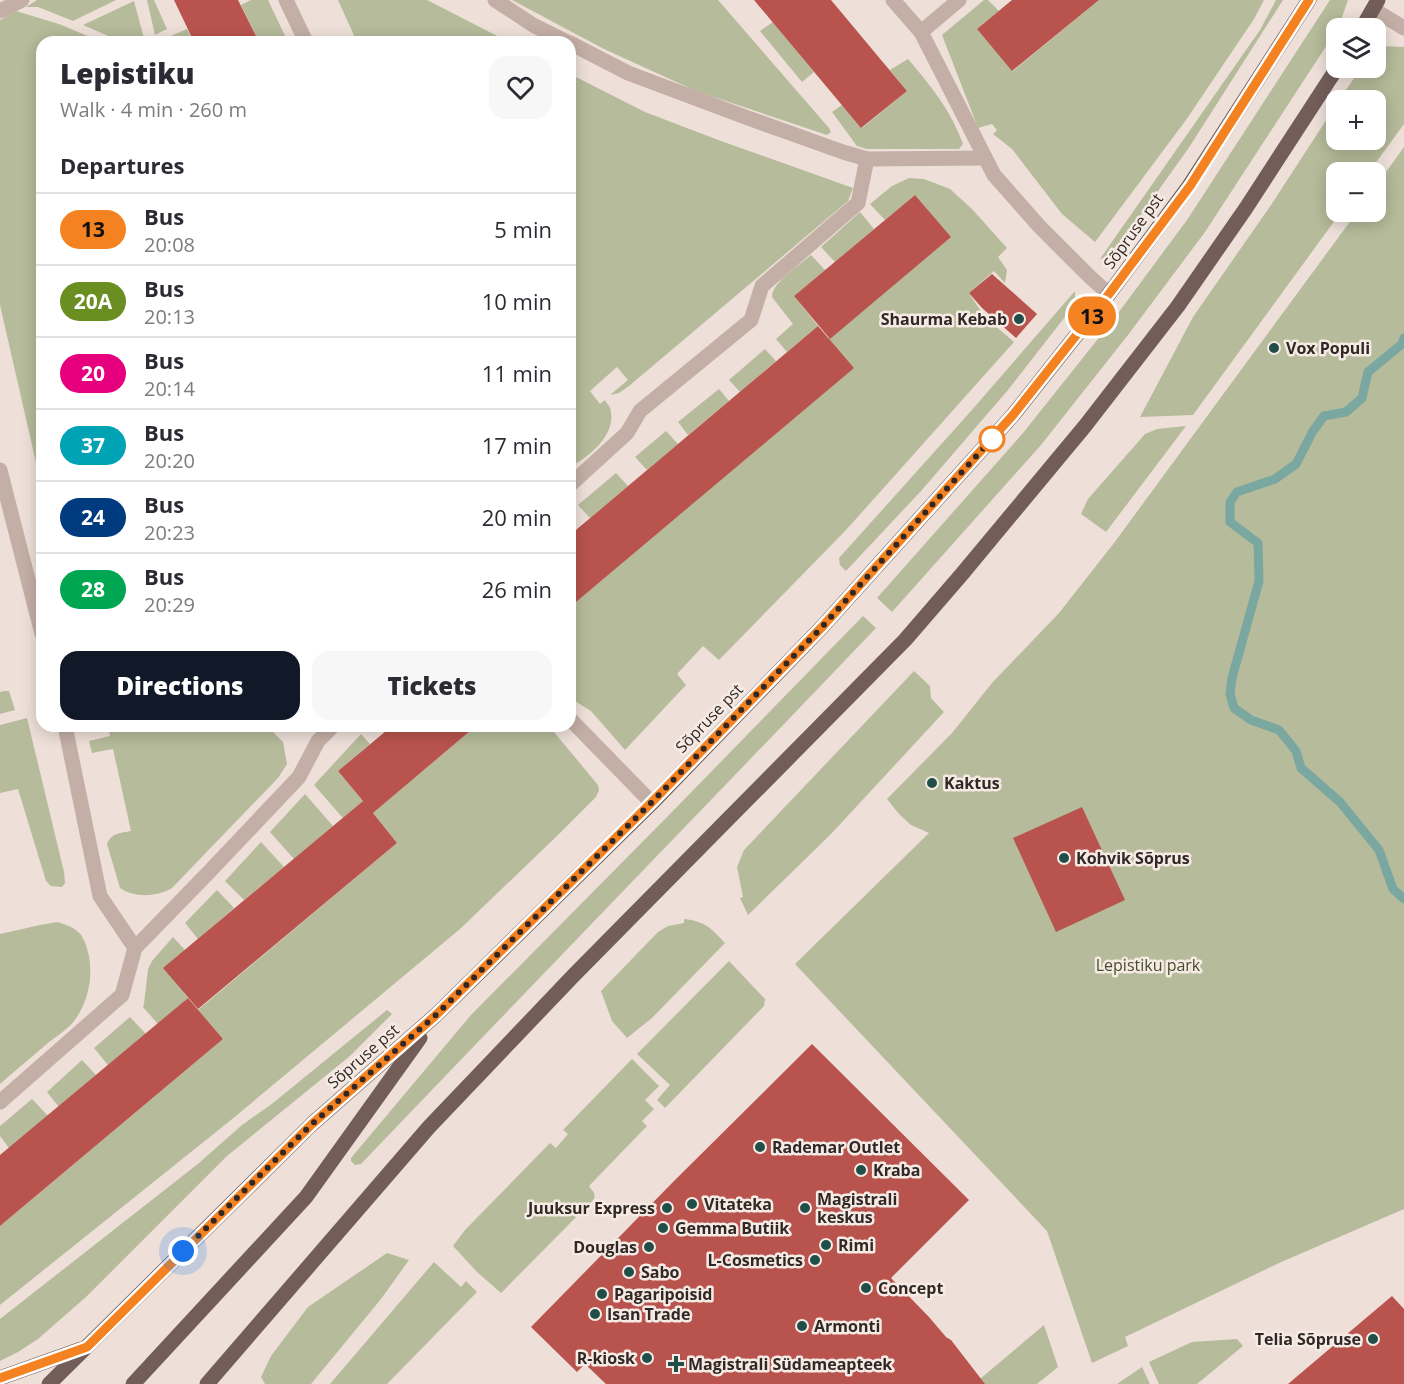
<!DOCTYPE html>
<meta charset="utf-8">
<style>
body{margin:0;font-family:"Open Sans",sans-serif;background:#f7f7f7;color:#2b2b33;height:100vh;display:flex;flex-direction:column;font-size:22px;white-space:nowrap}
*{box-sizing:border-box;margin:0}
p{font-size:20px;color:#7c7c81}
.icon{flex:none;width:33px;height:33px;fill:none;stroke:currentColor;stroke-width:2;stroke-linecap:round;stroke-linejoin:round}
.map{position:relative;flex:1;overflow:hidden}
.side{position:absolute;left:36px;top:36px;width:540px;height:696px;display:flex;flex-direction:column;background:#fff;border-radius:18px;box-shadow:0 3px 15px #0003}
.side>*{flex:none}
.badge{padding:0 12px;border-radius:20px;font-size:21px;line-height:39px}
.controls{position:absolute;left:1326px;top:18px;display:grid;gap:12px}
.controls a{display:grid;place-items:center;width:60px;height:60px;border-radius:12px;background:#fff;box-shadow:0 3px 15px #0003;font-size:30px}
.you{position:absolute;width:30px;height:30px;margin:-15px;border:4px solid #fff;border-radius:50%;background:#1a73e8;box-shadow:0 0 0 9px #1a73e833}
.map>.badge{position:absolute;translate:-50% -50%;box-shadow:0 0 0 3px #fff}
h2{padding:0 24px;font-size:22px;line-height:54px}
.round{display:grid;place-items:center;flex:none;width:63px;height:63px;border-radius:18px;background:#f7f7f7}
.summary{display:flex;align-items:center;justify-content:space-between;height:102px;padding:0 24px}
h1{font-size:28px;font-weight:800;line-height:45px}
.button{display:flex;gap:12px;margin-top:auto;padding:12px 24px}
.button a{flex:1;height:69px;border-radius:18px;background:#111827;color:#fff;font-size:24px;font-weight:800;line-height:69px;text-align:center}
.button a+a{background:#f7f7f7;color:#2b2b33}
ul{padding:0;list-style:none}
li{display:flex;align-items:center;gap:18px;height:72px;padding:0 24px;border-top:2px solid #e1e1e2}
li div{flex:1}
li b{display:block;font-size:22px}
li em{font-style:normal}
li .badge{min-width:66px;font-weight:700;text-align:center}
.map>svg:first-child{display:block}
.green{fill:#b6bb9b}
.lines{fill:none;stroke-linecap:round;stroke-linejoin:round}
.stream{stroke:#7ba7a1;stroke-width:9}
.building{fill:#b8544d}
.minor{stroke:#c4afa6;stroke-width:15}
.major{stroke:#725d59;stroke-width:15}
.line-casing{stroke:#fff;stroke-width:14}
.line{stroke:#f58220;stroke-width:9}
.walk{stroke:#312826;stroke-width:6;stroke-dasharray:0 10.8}
.poi-dot{fill:#214e49;stroke:#f6ebe4;stroke-width:2}
.stop-dot{fill:#fff;stroke:#f58220;stroke-width:3}
.labels{text-anchor:middle;stroke-width:5;stroke-linejoin:round;paint-order:stroke}
.street-label{font-size:16px;fill:#312826;stroke:#f6ebe4}
.poi-label{font-size:16px;font-weight:bold;fill:#312826;stroke:#f6ebe4;text-anchor:start}
.park-label{font-size:16px;fill:#474d2d;stroke:#f6ebe4}
</style>
<div class="map">
<svg width="1404" height="1384" viewBox="0 0 1404 1384">
<rect width="100%" height="100%" fill="#eee0d9"/>
<!-- green -->
<g class="green">
<path d="M37,0h79l-43,21 -35,-14h-12z"/>
<path d="M147,0h7l13,29 -12,6z"/>
<path d="M251,0h17l20,42h-29l-18,-37z"/>
<path d="M338,0h89l82,42h-152z"/>
<path d="M512,0h206l111,128 2,4 -4,3 -131,-44 -92,-42z"/>
<path d="M984,0h4l11,11 -22,18 36,42 86,-71h165l-10,19 -68,101 -91,122 -33,-28 -50,-65 -19,-15 4,-4 -5,-6 -14,4 -36,-93z"/>
<path d="M1276,0h7l-93,146 -71,100 -9,10 -10,3 160,-229z"/>
<path d="M1330,0h18l-10,28 -133,204 -77,103 -87,110 -149,167 -15,-14 146,-165 90,-113 74,-100z"/>
<path d="M134,1l11,41h-23l-39,-17z"/>
<path d="M16,11l43,13 43,18h-60v447l-42,-184v-285z"/>
<path d="M773,22l41,50 -12,10 -42,-51z"/>
<path d="M187,29l7,13h-35v-1z"/>
<path d="M1382,46l22,1v77l-35,48h-33v40h5l-148,203 -53,2 53,-100 78,-112 65,-100v35h40v-40h-37l22,-32h15v-19z"/>
<path d="M908,59c22,26 43,51 55,85l-4,5h-92l-10,-3 -25,-34 10,-7 20,23 45,-37 -17,-21z"/>
<path d="M570,74l75,38 76,29 132,47 -5,13 -219,185 -10,7 -9,2 18,-15 -11,-13 -27,24 10,13 5,-4c1,3 4,5 5,8 8,26 -21,49 -40,59z"/>
<path d="M1404,147v1062l-125,54 -154,74 3,9 -36,17 -45,-132 -252,-267 134,-131 -18,-8 -12,-11 -12,-15 65,-66 40,-50 67,-70 55,-70 243,-331h19v-26z"/>
<path d="M909,178l15,1 26,10 22,20 35,39 -9,9 9,13 -2,13 -11,-12 -25,22 15,23 30,26 -167,187 -128,131 -16,-14 -26,28 9,11 -61,65 -34,-39 -21,-13v-91l259,-268 121,-102 -35,-42 -30,25 -15,-16 22,-18z"/>
<path d="M860,212l14,17 -39,33 -14,-15z"/>
<path d="M811,255l14,15 -31,26 24,30 -31,26 -11,-13 17,-15 -21,-27c0,-15 28,-32 39,-42z"/>
<path d="M1075,291v13l-67,86 -87,101 -75,80 -6,-6 -1,-7 132,-147z"/>
<path d="M765,349l11,12 -36,31 -11,-12z"/>
<path d="M719,389l10,12 -41,34 -10,-13z"/>
<path d="M1186,426l-80,106 -25,-18 7,-15 57,-65 12,-5z"/>
<path d="M666,431l12,13 -31,26 -12,-13z"/>
<path d="M616,473l12,13 -38,32 -12,-13z"/>
<path d="M863,616l13,12c-171,179 -344,357 -515,536l-6,1 -4,-4v-3l120,-143 198,-200z"/>
<path d="M914,671l16,15 1,12 13,14 -113,122 -83,81 -8,-17 3,-1 -6,-30 7,-17z"/>
<path d="M4,691h5l6,19 -15,4v-22z"/>
<path d="M27,718l37,154 1,11 -3,4 -11,-1 -5,-5 -28,-92 -18,4v-68z"/>
<path d="M108,726h159l16,16 4,22 -9,14 -106,110c-15,9 -37,10 -52,0l-13,-44c4,-11 14,-11 24,-13l-18,-82 -21,4 -3,-12 21,-5z"/>
<path d="M476,726h73l49,59 1,5 -3,7 -37,37 -99,95 -229,191 -231,185v-79l223,-187 -25,-29 199,-167 -24,-30z"/>
<path d="M361,734l9,10 -32,27 25,30 -20,17 -29,-33z"/>
<path d="M305,794l28,32 -39,33 -24,-27z"/>
<path d="M261,842l23,25 -40,33 -19,-19z"/>
<path d="M217,890l17,18 -36,31 -13,-16z"/>
<path d="M684,919c21,2 28,10 41,24l-73,75 -25,20 -15,-17 -11,-30 57,-59 10,-6 16,-3z"/>
<path d="M57,922c21,6 27,11 32,34 4,22 -1,47 -15,65 -6,8 -17,15 -25,21 -16,14 -33,28 -49,42v-150l40,-9z"/>
<path d="M173,937l12,13 -21,18 24,30 -30,26 -15,-17 1,-3 4,-35 4,-8z"/>
<path d="M729,961l36,38 -1,7 -99,102 -8,-8 13,-15 -33,-31z"/>
<path d="M387,1010l5,4 -42,42 -123,100 -141,141 -48,42 -20,13 -18,9v-42l199,-156 43,-38 31,-22z"/>
<path d="M130,1017l16,17 -38,31 -14,-17z"/>
<path d="M632,1059l27,27 -14,14 9,9 -12,12 5,5 -58,60c3,5 7,6 5,13l-93,94 -24,-21 -24,-26 12,-16 85,-87 6,5 12,-14 -5,-4z"/>
<path d="M82,1060l14,15 -37,32 -12,-15z"/>
<path d="M32,1099l16,17 -39,32 -9,-12v-10z"/>
<path d="M387,1253l22,7 -28,39 -70,85h-46l-4,-7 10,-21 37,-49z"/>
<path d="M434,1262l27,25 5,-6 11,11 -90,92h-57z"/>
<path d="M1044,1325l14,42 -21,17h-63z"/>
<path d="M1237,1339l6,7 -46,38h-38l-10,-22 43,-20z"/>
<path d="M1142,1367l8,17h-33z"/>
</g>
<g class="lines">
<!-- stream -->
<path class="stream" d="M1404,338l-2,6 -34,28 -6,26 -16,14 -22,4 -11,15 -17,33 -21,15 -38,13 -7,10v20l28,21 1,38 -27,97 -2,16 4,14 17,12 28,10 17,21 5,17 39,34 39,48 14,39 11,10"/>
</g>
<!-- building -->
<g class="building">
<path d="M174,0h64l21,42h-65z"/>
<path d="M754,0h77l76,91 -46,37z"/>
<path d="M1012,0h87l-87,71 -35,-42z"/>
<path d="M915,195l36,42 -121,102 -36,-43z"/>
<path d="M992,274l45,40 -21,24 -34,-30 -13,-15z"/>
<path d="M818,326l36,42 -284,239v-72z"/>
<path d="M392,726h84l-103,87 24,30 -199,166 -35,-41 200,-167 -25,-30z"/>
<path d="M1082,807l43,93 -69,32 -43,-94z"/>
<path d="M188,998l35,41 -223,187v-71z"/>
<path d="M812,1044l157,156 -78,78 38,39 17,20 5,3 34,44h-379l-21,-20 -8,8 -46,-45 143,-146z"/>
<path d="M1392,1296l12,13v75h-116z"/>
</g>
<g class="lines">
<!-- minor -->
<g class="minor">
<path d="M286,0l20,42"/>
<path d="M495,0l38,25 34,17"/>
<path d="M893,0l28,32 38,-32"/>
<path d="M1373,9l31,19"/>
<path d="M0,11l22,-11"/>
<path d="M921,32l73,143 45,51 51,51 19,17"/>
<path d="M570,43l58,30 120,45 95,34 24,7 118,-1"/>
<path d="M0,470l42,164"/>
<path d="M570,485l57,-52 13,-22 111,-91 11,-34 96,-83 9,-44"/>
<path d="M570,719l82,84"/>
<path d="M65,726l35,170 35,52"/>
<path d="M0,1102l122,-107 13,-47 74,-76 90,-95 19,-36 15,-15"/>
</g>
<!-- major -->
<g class="major">
<path d="M1362,28l16,-28"/>
<path d="M0,1378l81,-29"/>
<path d="M49,1384l263,-260 124,-109 216,-212 170,-176 191,-212 96,-121 80,-108 120,-186"/>
<path d="M133,1384l173,-187 114,-159"/>
<path d="M207,1384l222,-257 145,-152 331,-335 57,-66 123,-148 93,-120 68,-98 91,-140"/>
</g>
</g>
<g class="lines">
<defs>
<path id="line" d="M0,1378l87,-31 225,-223 124,-109 216,-213 170,-175 191,-212 96,-121 81,-108 119,-186"/>
</defs>
<!-- line casing -->
<use href="#line" class="line-casing"/>
<!-- line -->
<use href="#line" class="line"/>
<!-- walk -->
<path class="walk" d="M183,1251l129,-127 124,-109 216,-213 170,-175 176,-195 -6,7"/>
</g>
<!-- markers -->
<g class="poi-dot">
<circle cx="1019" cy="319" r="6"/>
<circle cx="1274" cy="348" r="6"/>
<circle cx="932" cy="783" r="6"/>
<circle cx="1064" cy="858" r="6"/>
<circle cx="760" cy="1147" r="6"/>
<circle cx="861" cy="1170" r="6"/>
<circle cx="692" cy="1204" r="6"/>
<circle cx="667" cy="1208" r="6"/>
<circle cx="805" cy="1208" r="6"/>
<circle cx="663" cy="1228" r="6"/>
<circle cx="826" cy="1245" r="6"/>
<circle cx="649" cy="1247" r="6"/>
<circle cx="815" cy="1260" r="6"/>
<circle cx="629" cy="1272" r="6"/>
<circle cx="866" cy="1288" r="6"/>
<circle cx="602" cy="1294" r="6"/>
<circle cx="595" cy="1314" r="6"/>
<circle cx="802" cy="1326" r="6"/>
<circle cx="1373" cy="1339" r="6"/>
<circle cx="647" cy="1358" r="6"/>
<path d="M673 1355h6v6h6v6h-6v6h-6v-6h-6v-6h6z"/>
</g>
<circle class="stop-dot" cx="992" cy="439" r="12"/>
<g class="labels">
<!-- street labels -->
<g class="street-label">
<text transform="translate(1133 231) rotate(-54)" y="6">Sõpruse pst</text>
<text transform="translate(709 718) rotate(-46)" y="6">Sõpruse pst</text>
<text transform="translate(363 1056) rotate(-41)" y="6">Sõpruse pst</text>
</g>
<!-- poi labels -->
<g class="poi-label">
<text x="1007" y="325" text-anchor="end">Shaurma Kebab</text>
<text x="1286" y="354">Vox Populi</text>
<text x="944" y="789">Kaktus</text>
<text x="1076" y="864">Kohvik Sõprus</text>
<text x="772" y="1153">Rademar Outlet</text>
<text x="873" y="1176">Kraba</text>
<text x="817" y="1205">Magistrali<tspan x="817" dy="18">keskus</tspan></text>
<text x="704" y="1210">Vitateka</text>
<text x="655" y="1214" text-anchor="end">Juuksur Express</text>
<text x="675" y="1234">Gemma Butiik</text>
<text x="838" y="1251">Rimi</text>
<text x="637" y="1253" text-anchor="end">Douglas</text>
<text x="803" y="1266" text-anchor="end">L-Cosmetics</text>
<text x="641" y="1278">Sabo</text>
<text x="878" y="1294">Concept</text>
<text x="614" y="1300">Pagaripoisid</text>
<text x="607" y="1320">Isan Trade</text>
<text x="814" y="1332">Armonti</text>
<text x="1361" y="1345" text-anchor="end">Telia Sõpruse</text>
<text x="635" y="1364" text-anchor="end">R-kiosk</text>
<text x="688" y="1370">Magistrali Südameapteek</text>
</g>
<!-- park labels -->
<g class="park-label">
<text x="1148" y="971">Lepistiku park</text>
</g>
</g>
</svg>
<div class="controls">
<a><svg class="icon" aria-label="layers" viewBox="0 0 24 24"><path d="M12 4l9 5-9 5-9-5zM3 14l9 5 9-5"/></svg></a>
<a>+</a>
<a>−</a>
</div>
<div class="you" style="left:183px;top:1251px"></div>
<b class="badge" style="left:1092px;top:316px;background:#f58220;color:#111">13</b>
<section class="side">
<div class="summary"><div><h1>Lepistiku</h1><p>Walk · 4 min · 260 m</p></div><a class="round"><svg class="icon" aria-label="heart" viewBox="0 0 24 24"><path d="M12 20l-8-8c-3-5 5-10 8-4 3-6 11-1 8 4z"/></svg></a></div>
<h2>Departures</h2>
<ul>
<li><span class="badge" style="background:#f58220;color:#111">13</span><div><b>Bus</b><p>20:08</p></div><em>5 min</em></li>
<li><span class="badge" style="background:#6b8e23;color:#fff">20A</span><div><b>Bus</b><p>20:13</p></div><em>10 min</em></li>
<li><span class="badge" style="background:#e6007e;color:#fff">20</span><div><b>Bus</b><p>20:14</p></div><em>11 min</em></li>
<li><span class="badge" style="background:#00a3b4;color:#fff">37</span><div><b>Bus</b><p>20:20</p></div><em>17 min</em></li>
<li><span class="badge" style="background:#003b80;color:#fff">24</span><div><b>Bus</b><p>20:23</p></div><em>20 min</em></li>
<li><span class="badge" style="background:#00a651;color:#fff">28</span><div><b>Bus</b><p>20:29</p></div><em>26 min</em></li>
</ul>
<div class="button"><a>Directions</a><a>Tickets</a></div>
</section>
</div>
